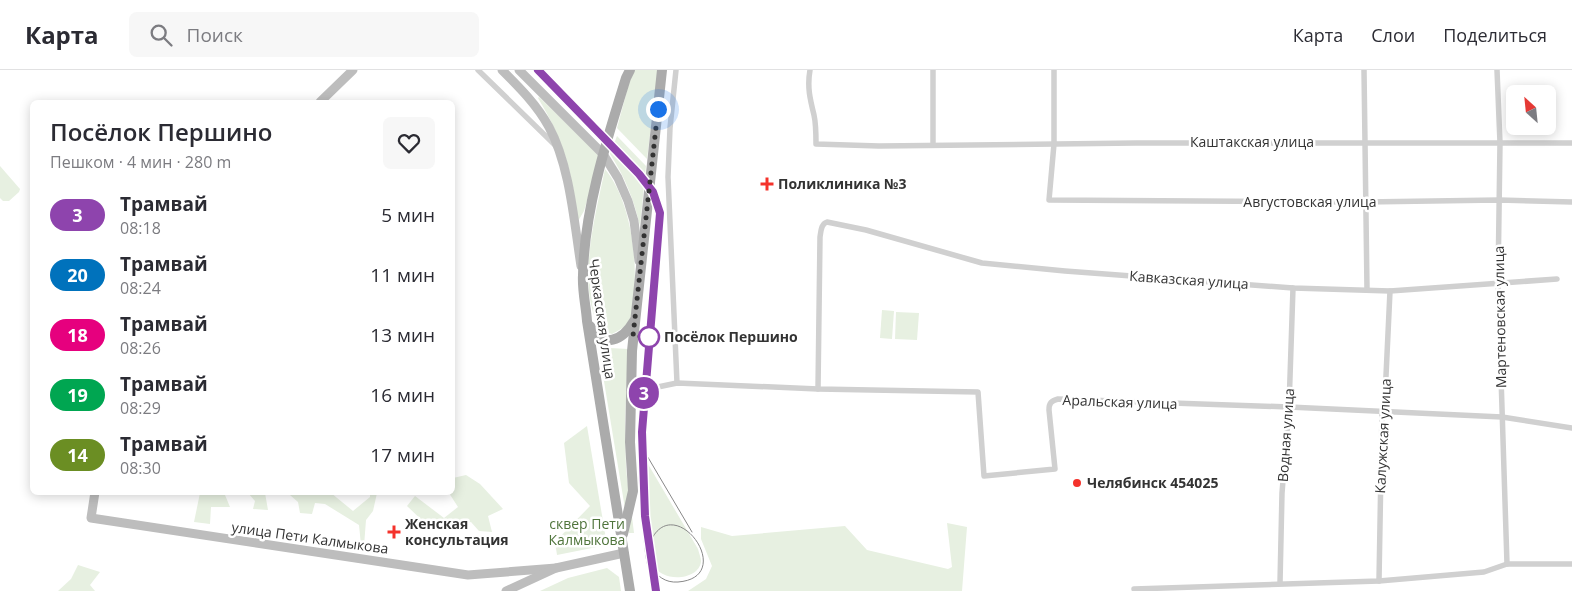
<!DOCTYPE html>
<html lang="ru">
<meta charset="utf-8">
<style>
body{margin:0;font-family:"Open Sans",sans-serif;background:#f7f7f7;color:#2b2b33;height:100vh;display:flex;flex-direction:column;font-size:19px;white-space:nowrap}
*{box-sizing:border-box;margin:0}
p{font-size:16px;color:#7c7c81}
.icon{flex:none;width:28px;height:28px;fill:none;stroke:currentColor;stroke-width:2;stroke-linecap:round;stroke-linejoin:round}
.map{position:relative;flex:1;overflow:hidden}
.details{position:absolute;left:30px;top:30px;width:425px;height:395px;display:flex;flex-direction:column;background:#fff;border-radius:8px;box-shadow:0 2px 12px #0003}
.details>*{flex:none}
.badge{padding:0 10px;border-radius:16px;font-size:18px;line-height:32px}
.needle{width:32px;rotate:333deg}
.fabs{position:absolute;left:1506px;top:15px;display:grid;gap:10px}
.fabs a{display:grid;place-items:center;width:50px;height:50px;border-radius:8px;background:#fff;box-shadow:0 2px 12px #0003;font-size:25px}
.you{position:absolute;width:25px;height:25px;margin:-12px;border:4px solid #fff;border-radius:50%;background:#1a73e8;box-shadow:0 0 0 8px #1a73e833}
.map>.badge{position:absolute;translate:-50% -50%;box-shadow:0 0 0 2px #fff}
.round{display:grid;place-items:center;flex:none;width:52px;height:52px;border-radius:8px;background:#f7f7f7}
.headline{display:flex;align-items:center;justify-content:space-between;height:85px;padding:0 20px}
h1{font-size:24px;font-weight:600;line-height:38px}
ul{padding:0;list-style:none}
li{display:flex;align-items:center;gap:15px;height:60px;padding:0 20px}
li div{flex:1}
li b{display:block;font-size:19px}
li em{font-style:normal}
li .badge{min-width:55px;font-weight:700;text-align:center}
header{display:flex;align-items:center;gap:30px;box-sizing:border-box;height:70px;padding:0 25px;background:#fff;border-bottom:1px solid #e1e1e2}
header strong{font-size:24px}
nav{display:flex;gap:28px;margin-inline-start:auto;font-size:18px}
.search{width:350px;height:45px;background:#f7f7f7;display:flex;align-items:center;gap:12px;box-sizing:border-box;padding:0 18px;border-radius:8px;color:#7c7c81;font-size:19px}
.map>svg:first-child{display:block}
.green{fill:#e7f0e1}
.lines{fill:none;stroke-linecap:round;stroke-linejoin:round}
.street{stroke:#d0d0d0;stroke-width:5.5}
.secondary{stroke:#bdbdbd;stroke-width:9}
.primary{stroke:#ababab;stroke-width:10}
.tram{stroke:#888;stroke-width:1}
.line-casing{stroke:#fff;stroke-width:11}
.line{stroke:#8e44ad;stroke-width:8}
.walk{stroke:#333;stroke-width:5;stroke-dasharray:0 9}
.poi-dot{fill:#f4322b;stroke:#fff;stroke-width:2}
.stop-dot{fill:#fff;stroke:#8e44ad;stroke-width:2.5}
.labels{text-anchor:middle;stroke-width:5;stroke-linejoin:round;paint-order:stroke}
.street-label{font-size:14px;fill:#333;stroke:#fff}
.poi-label{font-size:14px;font-weight:bold;fill:#333;stroke:#fff;text-anchor:start}
.stop-label{font-size:14px;font-weight:bold;fill:#333;stroke:#fff;text-anchor:start}
.park-label{font-size:14px;fill:#4f743b;stroke:#fff}
</style>
<header>
<strong>Карта</strong>
<div class="search"><svg class="icon" aria-label="search" viewBox="0 0 24 24"><circle cx="10" cy="10" r="6"/><path d="M15 15l6 6"/></svg>Поиск</div>
<nav><a>Карта</a><a>Слои</a><a>Поделиться</a></nav>
</header>
<div class="map">
<svg width="1572" height="521" viewBox="0 0 1572 521">
<rect width="100%" height="100%" fill="#fff"/>
<!-- green -->
<g class="green">
<path d="M635,0h23l-11,89 -30,-31 14,-52z"/>
<path d="M539,27l61,59 -16,55 -6,10c-6,-50 -14,-80 -40,-123z"/>
<path d="M617,66l29,30 -6,60c-6,-26 -15,-49 -30,-72z"/>
<path d="M0,96l20,23 -1,3 -10,9h-6l-3,-3z"/>
<path d="M605,99c26,31 35,97 27,136 0,5 0,11 -3,15 -3,7 -11,11 -17,14l-10,-3c-28,-40 -6,-118 3,-162z"/>
<path d="M882,240l12,1 -2,28 -12,-1z"/>
<path d="M896,242l23,1 -2,27 -22,-1z"/>
<path d="M610,278l18,1 -3,73 1,47 8,64h-5l-29,-176 4,-7z"/>
<path d="M587,356l20,119 -50,10 -2,-13 35,-36 -21,-23 -5,-40z"/>
<path d="M645,389l53,90c1,4 3,9 3,12 -1,19 -39,23 -48,3z"/>
<path d="M466,405l14,9 23,25 -15,7 4,16 -13,-1 -8,-9 -14,4 -30,-1 -20,-19 8,-10 29,22 14,-11 -9,-14 3,-1 1,-14z"/>
<path d="M200,423l25,2 5,12h-19l-1,17 -16,-2z"/>
<path d="M248,423h17l3,17 -15,-1 2,-8z"/>
<path d="M290,423h15l2,1 24,-1 22,18 17,-14v-4h7l-4,18 -7,9 -2,26 -3,-1 -2,-20 -34,-21 -10,-1 -3,11 -12,-1 -2,-11 -8,-7z"/>
<path d="M947,453l20,4 -5,64h-274l18,-12 6,-13 -11,-27v-12l31,9 113,-10 22,24 81,19 4,-2z"/>
<path d="M78,495l22,7 -10,13 5,6h-37l13,-12z"/>
<path d="M607,498l12,9 2,14h-81l28,-13z"/>
</g>
<g class="lines">
<!-- street -->
<g class="street">
<path d="M478,0l79,77"/>
<path d="M676,0l-6,58 -2,49 9,206"/>
<path d="M810,0c-3,17 0,29 4,45 2,9 2,19 2,29l63,2 257,-3h436"/>
<path d="M1054,0v74l-5,56 316,2 134,-2 73,2"/>
<path d="M1364,0l3,219"/>
<path d="M1497,0l3,73 -2,140 9,281"/>
<path d="M933,74v-74"/>
<path d="M818,319l2,-152c1,-6 1,-13 7,-15l39,8 116,33 83,8 228,17 97,3 167,-12"/>
<path d="M630,328l23,-10 24,-5 141,6 160,3 6,84 71,-7 -6,-59c0,-7 2,-9 9,-11l231,8 213,10 70,11"/>
<path d="M1379,511l3,-170 3,-14 5,-106"/>
<path d="M1280,513l2,-90 7,-86 4,-119"/>
<path d="M1134,519l245,-8 105,-9 23,-8h65"/>
</g>
<!-- secondary -->
<g class="secondary">
<path d="M502,0c18,18 35,35 47,57 21,39 25,95 32,139"/>
<path d="M519,0l84,84 15,24 10,23 6,20 5,40"/>
<path d="M320,32l33,-32"/>
<path d="M95,422l-4,26 377,57 88,-7"/>
<path d="M506,521l50,-23 68,-15"/>
</g>
<!-- primary -->
<g class="primary">
<path d="M590,256c13,24 33,14 44,-5"/>
<path d="M623,464l10,-43 -3,-49 2,-91 30,-281"/>
<path d="M630,521l-43,-270c-1,-15 -5,-31 -4,-46 1,-65 24,-136 43,-197l4,-8"/>
</g>
<!-- tram -->
<g class="tram">
<path d="M534,0l106,109 9,11 7,23c-4,106 -26,209 -13,317 3,24 2,40 16,61"/>
<path d="M642,371l4,13 46,78"/>
<path d="M647,481c20,-72 95,26 31,31 -13,1 -21,-6 -28,-16"/>
</g>
</g>
<g class="lines">
<defs>
<path id="line" d="M538,0l101,104 14,18 7,21 -18,219 3,84 11,75"/>
</defs>
<!-- line casing -->
<use href="#line" class="line-casing"/>
<!-- line -->
<use href="#line" class="line"/>
<!-- walk -->
<path class="walk" d="M649,267l-16,-1 25,-227"/>
</g>
<!-- markers -->
<g class="poi-dot">
<path d="M764.5 106.5h5v5h5v5h-5v5h-5v-5h-5v-5h5z"/>
<circle cx="1077" cy="413" r="5"/>
<path d="M391.5 454.5h5v5h5v5h-5v5h-5v-5h-5v-5h5z"/>
</g>
<circle class="stop-dot" cx="649" cy="267" r="10"/>
<g class="labels">
<!-- street labels -->
<g class="street-label">
<text x="1252" y="77">Каштакская улица</text>
<text x="1310" y="137">Августовская улица</text>
<text transform="translate(1189 210) rotate(4)" y="5">Кавказская улица</text>
<text transform="translate(1500 247) rotate(-91)" y="5">Мартеновская улица</text>
<text transform="translate(602 249) rotate(82)" y="5">Черкасская улица</text>
<text transform="translate(1120 332) rotate(2)" y="5">Аральская улица</text>
<text transform="translate(1286 365) rotate(-86)" y="5">Водная улица</text>
<text transform="translate(1383 366) rotate(-87)" y="5">Калужская улица</text>
<text transform="translate(310 468) rotate(8)" y="5">улица Пети Калмыкова</text>
</g>
<!-- poi labels -->
<g class="poi-label">
<text x="778" y="119">Поликлиника №3</text>
<text x="1087" y="418">Челябинск 454025</text>
<text x="405" y="459">Женская<tspan x="405" dy="16">консультация</tspan></text>
</g>
<!-- stop labels -->
<g class="stop-label">
<text x="664" y="272">Посёлок Першино</text>
</g>
<!-- park labels -->
<g class="park-label">
<text x="587" y="459">сквер Пети<tspan x="587" dy="16">Калмыкова</tspan></text>
</g>
</g>
</svg>
<div class="fabs">
<a><svg class="needle" viewBox="-14 -14 28 28"><path d="M0-13l5 13h-10z" fill="#e53935"/><path d="M0 13l5-13h-10z" fill="#7c7c81"/></svg></a>
</div>
<div class="you" style="left:658px;top:39px"></div>
<b class="badge" style="left:644px;top:323px;background:#8e44ad;color:#fff">3</b>
<section class="details">
<div class="headline"><div><h1>Посёлок Першино</h1><p>Пешком · 4 мин · 280 m</p></div><a class="round"><svg class="icon" aria-label="heart" viewBox="0 0 24 24"><path d="M12 20l-8-8c-3-5 5-10 8-4 3-6 11-1 8 4z"/></svg></a></div>
<ul>
<li><span class="badge" style="background:#8e44ad;color:#fff">3</span><div><b>Трамвай</b><p>08:18</p></div><em>5 мин</em></li>
<li><span class="badge" style="background:#0072bc;color:#fff">20</span><div><b>Трамвай</b><p>08:24</p></div><em>11 мин</em></li>
<li><span class="badge" style="background:#e6007e;color:#fff">18</span><div><b>Трамвай</b><p>08:26</p></div><em>13 мин</em></li>
<li><span class="badge" style="background:#00a651;color:#fff">19</span><div><b>Трамвай</b><p>08:29</p></div><em>16 мин</em></li>
<li><span class="badge" style="background:#6b8e23;color:#fff">14</span><div><b>Трамвай</b><p>08:30</p></div><em>17 мин</em></li>
</ul>
</section>
</div>
